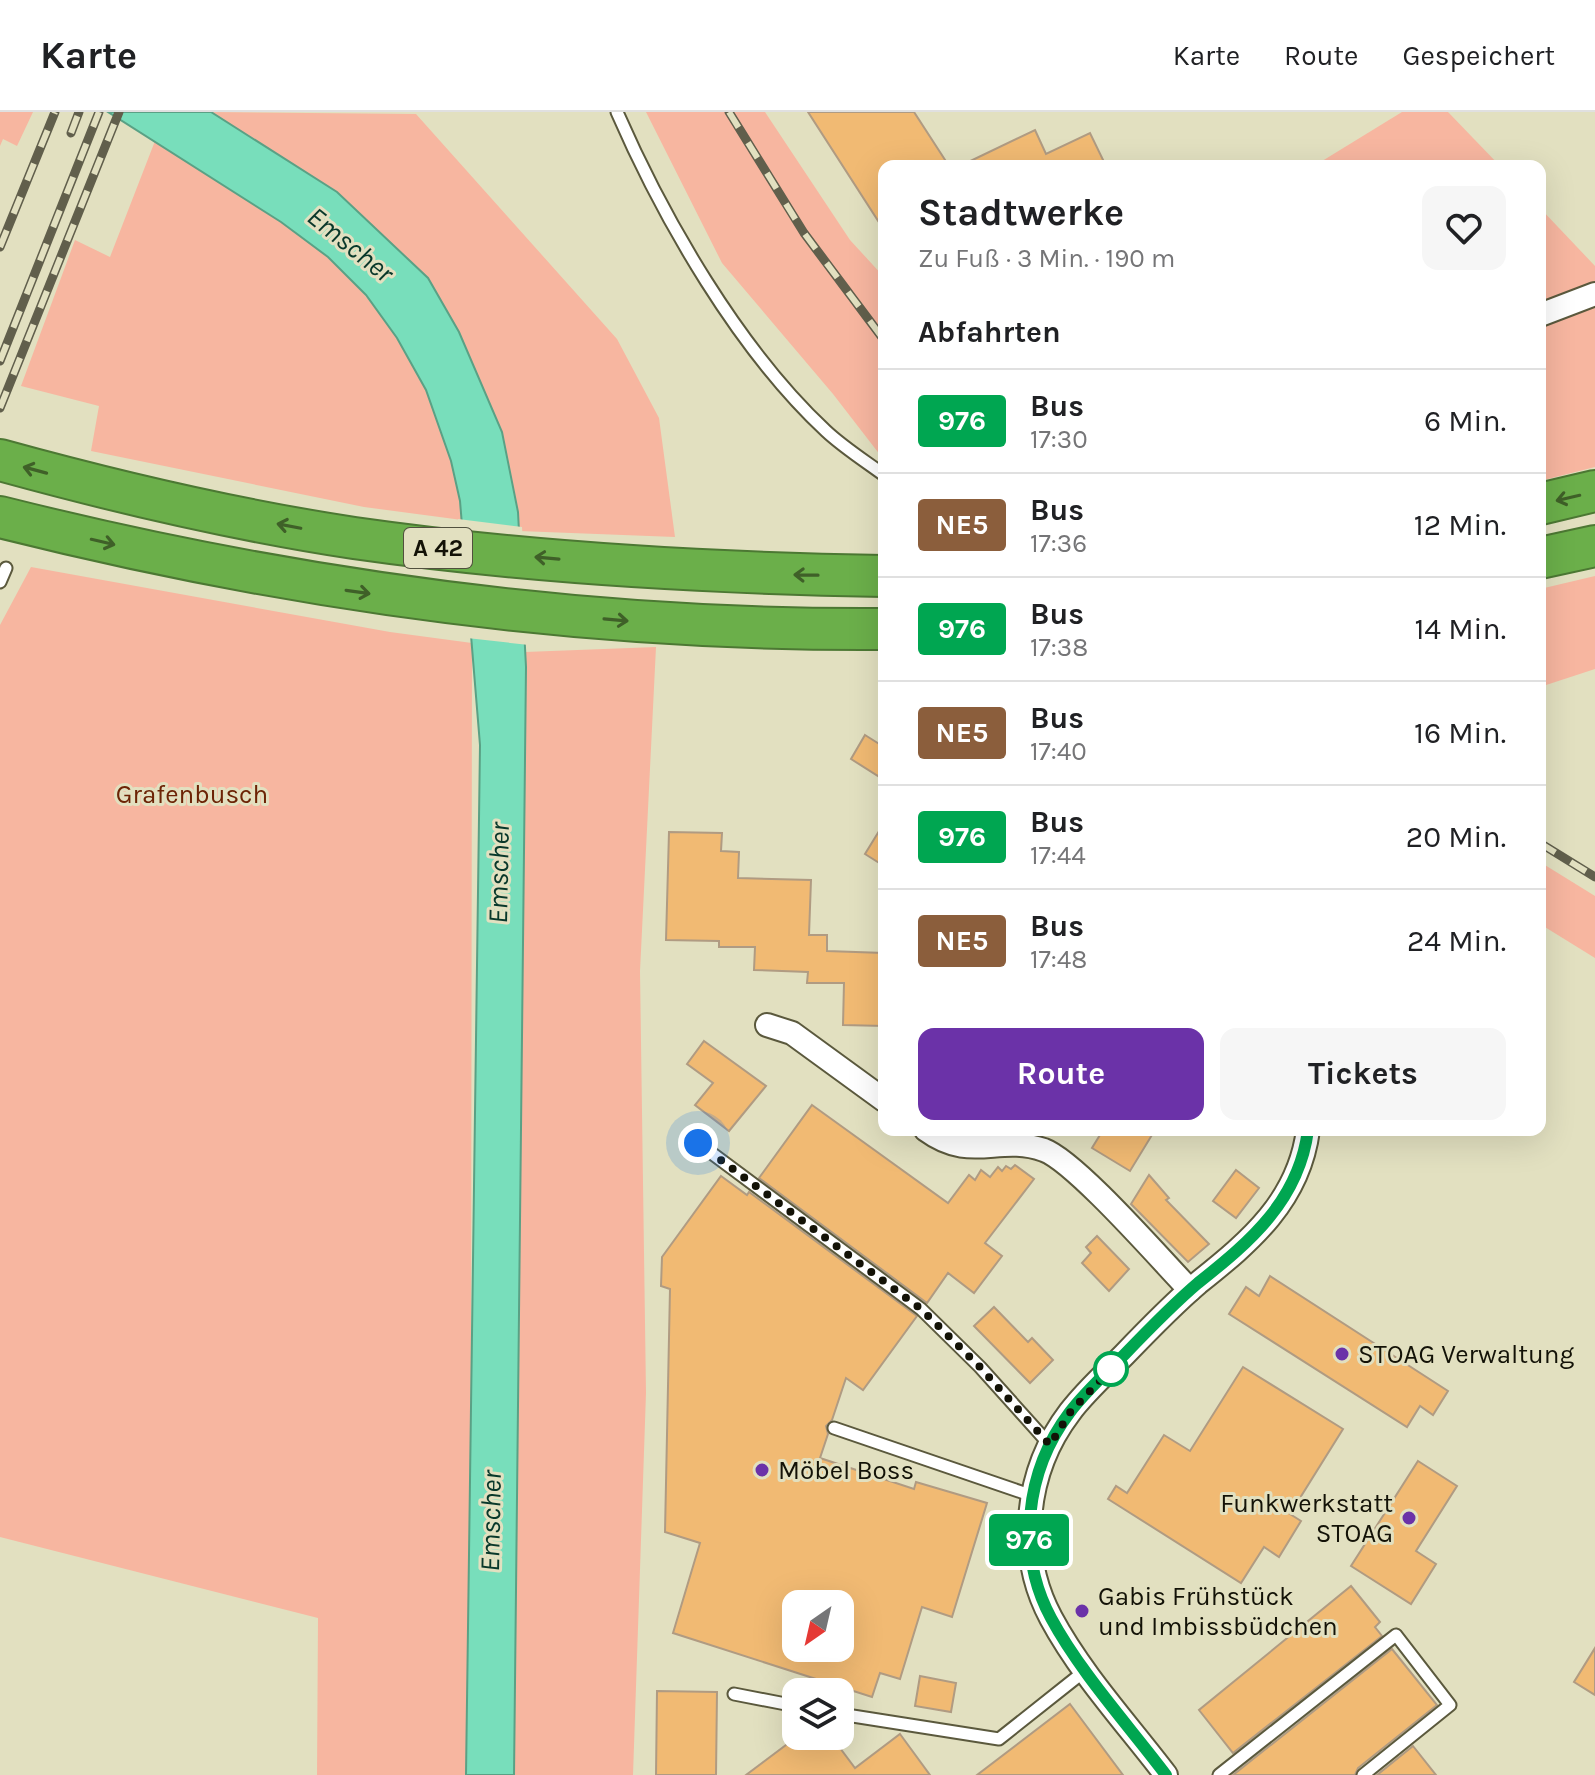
<!DOCTYPE html>
<html lang="de">
<meta charset="utf-8">
<style>
body{margin:0;font-family:Karla,sans-serif;background:#f6f6f6;color:#202124;height:100vh;display:flex;flex-direction:column;font-size:30px;white-space:nowrap}
*{box-sizing:border-box;margin:0}
p{font-size:26px;color:#757577}
.icon{flex:none;width:44px;height:44px;fill:none;stroke:currentColor;stroke-width:2;stroke-linecap:round;stroke-linejoin:round}
.map{position:relative;flex:1;overflow:hidden}
.drawer{position:absolute;left:878px;top:48px;width:668px;height:976px;display:flex;flex-direction:column;background:#fff;border-radius:16px;box-shadow:0 8px 32px #0002}
.drawer>*{flex:none}
.badge{padding:0 16px;border-radius:6px;font-size:28px;line-height:52px}
.needle{width:52px;rotate:214deg}
.fabs{position:absolute;left:782px;top:1478px;display:grid;gap:16px}
.fabs a{display:grid;place-items:center;width:72px;height:72px;border-radius:16px;background:#fff;box-shadow:0 8px 32px #0002;font-size:40px}
.you{position:absolute;width:40px;height:40px;margin:-20px;border:6px solid #fff;border-radius:50%;background:#1a73e8;box-shadow:0 0 0 12px #1a73e833}
.map>.badge{position:absolute;translate:-50% -50%;box-shadow:0 0 0 4px #fff}
h2{padding:0 40px;font-size:30px;line-height:72px}
.round{display:grid;place-items:center;flex:none;width:84px;height:84px;border-radius:16px;background:#f6f6f6}
.overview{display:flex;align-items:center;justify-content:space-between;height:136px;padding:0 40px}
h1{font-size:38px;font-weight:700;line-height:60px}
.cta{display:flex;gap:16px;margin-top:auto;padding:16px 40px}
.cta a{flex:1;height:92px;border-radius:16px;background:#6b32a8;color:#fff;font-size:32px;font-weight:700;line-height:92px;text-align:center}
.cta a+a{background:#f6f6f6;color:#202124}
ul{padding:0;list-style:none}
li{display:flex;align-items:center;gap:24px;height:104px;padding:0 40px;border-top:2px solid #e0e0e0}
li div{flex:1}
li b{display:block;font-size:30px}
li em{font-style:normal}
li .badge{min-width:88px;font-weight:700;text-align:center}
header{display:flex;align-items:center;gap:48px;box-sizing:border-box;height:112px;padding:0 40px;background:#fff;border-bottom:2px solid #e0e0e0}
header strong{font-size:38px}
nav{display:flex;gap:44px;margin-inline-start:auto;font-size:28px}
.map>svg:first-child{display:block}
.green{fill:#f7b6a0}
.water{fill:#78debb;stroke:#5aa185;stroke-width:2}
.pier{fill:#e2e0c0}
.building{fill:#f1ba73;stroke:#b09b82;stroke-width:2;fill-rule:evenodd}
.lines{fill:none;stroke-linecap:round;stroke-linejoin:round}
.service-casing{stroke:#5b593d;stroke-width:15}
.minor-casing{stroke:#5b593d;stroke-width:26}
.motorway-casing{stroke:#4c7833;stroke-width:44}
.service{stroke:#fff;stroke-width:11}
.minor{stroke:#fff;stroke-width:22}
.motorway{stroke:#6baf4a;stroke-width:40}
.rail-casing{stroke:#615f4c;stroke-width:9}
.rail{stroke:#e2e0c0;stroke-width:6;stroke-dasharray:18;stroke-linecap:butt}
.oneway{stroke:#3f6028}
.line-casing{stroke:#fff;stroke-width:18}
.line{stroke:#00a651;stroke-width:12}
.walk{stroke:#131207;stroke-width:8;stroke-dasharray:0 14.4}
.poi-dot{fill:#6b32a8;stroke:#e2e0c0;stroke-width:3}
.stop-dot{fill:#fff;stroke:#00a651;stroke-width:4}
.labels{text-anchor:middle;stroke-width:6;stroke-linejoin:round;paint-order:stroke}
.shield{fill:#e2e0c0;stroke:#51503e;stroke-width:2}
.shield-label{font-size:24px;font-weight:bold;fill:#131207}
.park-label{font-size:26px;fill:#6c2305;stroke:#e2e0c0}
.poi-label{font-size:26px;fill:#131207;stroke:#e2e0c0;text-anchor:start}
.water-label{font-size:28px;font-style:italic;fill:#08382a;stroke:#e2e0c0}
</style>
<header>
<strong>Karte</strong>
<nav><a>Karte</a><a>Route</a><a>Gespeichert</a></nav>
</header>
<div class="map">
<svg width="1595" height="1663" viewBox="0 0 1595 1663">
<rect width="100%" height="100%" fill="#e2e0c0"/>
<!-- green -->
<g class="green">
<path d="M0,0h33l-16,34 -14,-7 -3,7z"/>
<path d="M211,0l205,2 201,225 42,79 16,119 -156,-6 -17,-99 -165,-240z"/>
<path d="M646,0h119l85,128 34,37v183l-51,-66 -111,-131z"/>
<path d="M1402,0h46l52,54h-186z"/>
<path d="M155,29c58,37 122,71 173,117 74,65 125,164 134,262l-98,-13 -273,-56 8,-45 -78,-20 54,-146 35,17z"/>
<path d="M1540,96l55,58v16l-55,23z"/>
<path d="M1595,193v162l-55,14v-153z"/>
<path d="M31,455l359,65 82,11 -1,752 -5,380h-149l1,-157 -318,-81v-912z"/>
<path d="M1595,464v93l-55,18v-98z"/>
<path d="M656,535l-16,324 6,422 -13,382h-119l11,-1123z"/>
<path d="M1540,750l55,34v62l-55,-34z"/>
</g>
<!-- water -->
<path class="water" d="M108,0h103l126,80 91,86 31,54 43,100 16,80 8,155 -12,1108h-48l14,-1030 -20,-244 -9,-40 -25,-71 -29,-52 -31,-43 -38,-38 -47,-35z"/>
<!-- pier -->
<path class="pier" d="M458,407l64,8 7,118 -62,-7z"/>
<!-- building -->
<g class="building">
<path d="M808,0h106l35,54h-65v64z"/>
<path d="M1035,18l11,24 44,-21 16,33h-146z"/>
<path d="M865,623l19,12v19l-6,10 -27,-17z"/>
<path d="M884,711v43l-19,-12z"/>
<path d="M669,720l53,1 -1,18 18,1 -1,26 73,2 -2,55h18v16l57,2v73l-41,-1 1,-42h-37l1,-11 -54,-2 1,-23h-36v-6l-53,-1z"/>
<path d="M704,929l62,45 -37,45 -34,-26 18,-22 -26,-19z"/>
<path d="M812,993l136,98 21,-28 6,5 6,-10 9,7 8,-10 4,4 4,-5 5,3 4,-4 19,14 -49,64 17,13 -28,37 -26,-20 -21,30 -168,-125z"/>
<path d="M1103,1018h52l-25,41 -38,-23z"/>
<path d="M1236,1058l23,18 -23,30 -23,-17z"/>
<path d="M1149,1063l20,23 -3,2 43,44 -21,18 -57,-58z"/>
<path d="M721,1064l26,19 2,-3 168,124 -54,74 -17,-12 -14,42 -6,6 2,8 -8,24 94,31 2,-7 71,21 -35,114 -30,-10 -22,72 -20,-6 -8,24 -199,-64 27,-90 -35,-11 5,-243 -9,-3 1,-29zM796,1492h44v44h-44z"/>
<path d="M1097,1124l32,33 -20,22 -27,-28 9,-10 -5,-6z"/>
<path d="M1270,1164l178,115 -15,24 -13,-9 -13,21 -178,-113 17,-27 13,9z"/>
<path d="M994,1195l34,35 4,-4 21,22 -23,23 -56,-57z"/>
<path d="M1243,1255l100,62 -53,85 11,7 -22,36 -15,-10 -23,36 -133,-84 8,-13 11,7 37,-58 26,16z"/>
<path d="M1418,1349l39,25 -41,65 20,13 -25,40 -60,-38z"/>
<path d="M1351,1474l29,36 -5,5 7,9 -149,117 -34,-43z"/>
<path d="M1595,1536v47l-21,-13z"/>
<path d="M1392,1537l45,56 -79,63 -3,7h-122z"/>
<path d="M920,1564l36,7 -5,29 -36,-6z"/>
<path d="M657,1579l60,1 -1,83h-60z"/>
<path d="M1070,1592l53,71h-146z"/>
<path d="M900,1622l30,41h-184l52,-39h33l24,32z"/>
<path d="M1413,1634l23,29h-59z"/>
</g>
<g class="lines">
<defs>
<g id="service">
<path d="M617,0c47,108 122,238 209,319 17,16 39,30 58,44"/>
<path d="M0,470l6,-14"/>
<path d="M698,1031l223,166 59,58 70,78"/>
<path d="M834,1316l199,68"/>
<path d="M734,1582l62,12"/>
<path d="M840,1602l159,25 87,-69"/>
<path d="M1219,1663l177,-140 54,70 -87,70"/>
</g>
<g id="minor">
<path d="M1540,203l55,-21"/>
<path d="M767,913l25,8 92,67"/>
<path d="M926,1018c45,33 72,4 118,20 32,12 117,110 146,140"/>
<path d="M1166,1663c-38,-50 -85,-101 -115,-157 -35,-65 -26,-147 19,-206 15,-20 36,-39 54,-57 24,-25 48,-50 74,-72 53,-42 101,-83 110,-153"/>
</g>
<g id="motorway">
<path d="M0,348c116,32 235,60 354,78 175,25 353,35 530,38"/>
<path d="M1540,392l55,-13"/>
<path d="M0,405c290,73 585,114 884,112"/>
<path d="M1540,446l55,-12"/>
</g>
</defs>
<!-- service casing -->
<use href="#service" class="service-casing"/>
<!-- minor casing -->
<use href="#minor" class="minor-casing"/>
<!-- motorway casing -->
<use href="#motorway" class="motorway-casing"/>
<!-- service -->
<use href="#service" class="service"/>
<!-- minor -->
<use href="#minor" class="minor"/>
<!-- motorway -->
<use href="#motorway" class="motorway"/>
<defs>
<g id="rail">
<path d="M729,0l75,121 80,107"/>
<path d="M71,21l8,-21"/>
<path d="M0,135l55,-135"/>
<path d="M0,249l99,-249"/>
<path d="M0,296l119,-296"/>
<path d="M1540,731l55,34"/>
</g>
</defs>
<!-- rail casing -->
<use href="#rail" class="rail-casing"/>
<!-- rail -->
<use href="#rail" class="rail"/>
</g>
<!-- one-way arrows -->
<defs><path id="oneway-shaft" d="M-6 0H5M1.5-3L5.5 0L1.5 3" fill="none" stroke-width="1.6" stroke-linecap="round" stroke-linejoin="round" transform="scale(2)"/></defs>
<g class="oneway">
<use href="#oneway-shaft" transform="translate(35 358) rotate(-165)"/>
<use href="#oneway-shaft" transform="translate(1568 386) rotate(167)"/>
<use href="#oneway-shaft" transform="translate(289 414) rotate(-169)"/>
<use href="#oneway-shaft" transform="translate(103 430) rotate(13)"/>
<use href="#oneway-shaft" transform="translate(547 446) rotate(-175)"/>
<use href="#oneway-shaft" transform="translate(806 463) rotate(-179)"/>
<use href="#oneway-shaft" transform="translate(358 480) rotate(8)"/>
<use href="#oneway-shaft" transform="translate(616 508) rotate(5)"/>
</g>
<g class="lines">
<defs>
<path id="line" d="M1166,1663c-37,-49 -86,-103 -115,-157 -35,-65 -26,-147 19,-206 15,-20 36,-39 54,-57 24,-25 48,-50 74,-72 53,-42 101,-83 110,-153"/>
</defs>
<!-- line casing -->
<use href="#line" class="line-casing"/>
<!-- line -->
<use href="#line" class="line"/>
<!-- walk -->
<path class="walk" d="M698,1031l223,166 59,58 70,78 21,-34 40,-42"/>
</g>
<!-- markers -->
<g class="poi-dot">
<circle cx="1342" cy="1242" r="8"/>
<circle cx="762" cy="1358" r="8"/>
<circle cx="1409" cy="1406" r="8"/>
<circle cx="1082" cy="1499" r="8"/>
</g>
<circle class="stop-dot" cx="1111" cy="1257" r="16"/>
<g class="labels">
<!-- shield labels -->
<rect class="shield" x="404" y="416" width="68" height="40" rx="6"/>
<g class="shield-label">
<text x="438" y="444">A 42</text>
</g>
<!-- park labels -->
<g class="park-label">
<text x="192" y="691">Grafenbusch</text>
</g>
<!-- poi labels -->
<g class="poi-label">
<text x="1358" y="1251">STOAG Verwaltung</text>
<text x="778" y="1367">Möbel Boss</text>
<text x="1393" y="1400" text-anchor="end">Funkwerkstatt<tspan x="1393" dy="30">STOAG</tspan></text>
<text x="1098" y="1493">Gabis Frühstück<tspan x="1098" dy="30">und Imbissbüdchen</tspan></text>
</g>
<!-- water labels -->
<g class="water-label">
<text transform="translate(351 132) rotate(39)" y="10">Emscher</text>
<text transform="translate(498 761) rotate(-89)" y="10">Emscher</text>
<text transform="translate(490 1409) rotate(-89)" y="10">Emscher</text>
</g>
</g>
</svg>
<div class="fabs">
<a><svg class="needle" viewBox="-14 -14 28 28"><path d="M0-13l5 13h-10z" fill="#e53935"/><path d="M0 13l5-13h-10z" fill="#757577"/></svg></a>
<a><svg class="icon" aria-label="layers" viewBox="0 0 24 24"><path d="M12 4l9 5-9 5-9-5zM3 14l9 5 9-5"/></svg></a>
</div>
<div class="you" style="left:698px;top:1031px"></div>
<b class="badge" style="left:1029px;top:1428px;background:#00a651;color:#fff">976</b>
<section class="drawer">
<div class="overview"><div><h1>Stadtwerke</h1><p>Zu Fuß · 3 Min. · 190 m</p></div><a class="round"><svg class="icon" aria-label="heart" viewBox="0 0 24 24"><path d="M12 20l-8-8c-3-5 5-10 8-4 3-6 11-1 8 4z"/></svg></a></div>
<h2>Abfahrten</h2>
<ul>
<li><span class="badge" style="background:#00a651;color:#fff">976</span><div><b>Bus</b><p>17:30</p></div><em>6 Min.</em></li>
<li><span class="badge" style="background:#8b5e3c;color:#fff">NE5</span><div><b>Bus</b><p>17:36</p></div><em>12 Min.</em></li>
<li><span class="badge" style="background:#00a651;color:#fff">976</span><div><b>Bus</b><p>17:38</p></div><em>14 Min.</em></li>
<li><span class="badge" style="background:#8b5e3c;color:#fff">NE5</span><div><b>Bus</b><p>17:40</p></div><em>16 Min.</em></li>
<li><span class="badge" style="background:#00a651;color:#fff">976</span><div><b>Bus</b><p>17:44</p></div><em>20 Min.</em></li>
<li><span class="badge" style="background:#8b5e3c;color:#fff">NE5</span><div><b>Bus</b><p>17:48</p></div><em>24 Min.</em></li>
</ul>
<div class="cta"><a>Route</a><a>Tickets</a></div>
</section>
</div>
